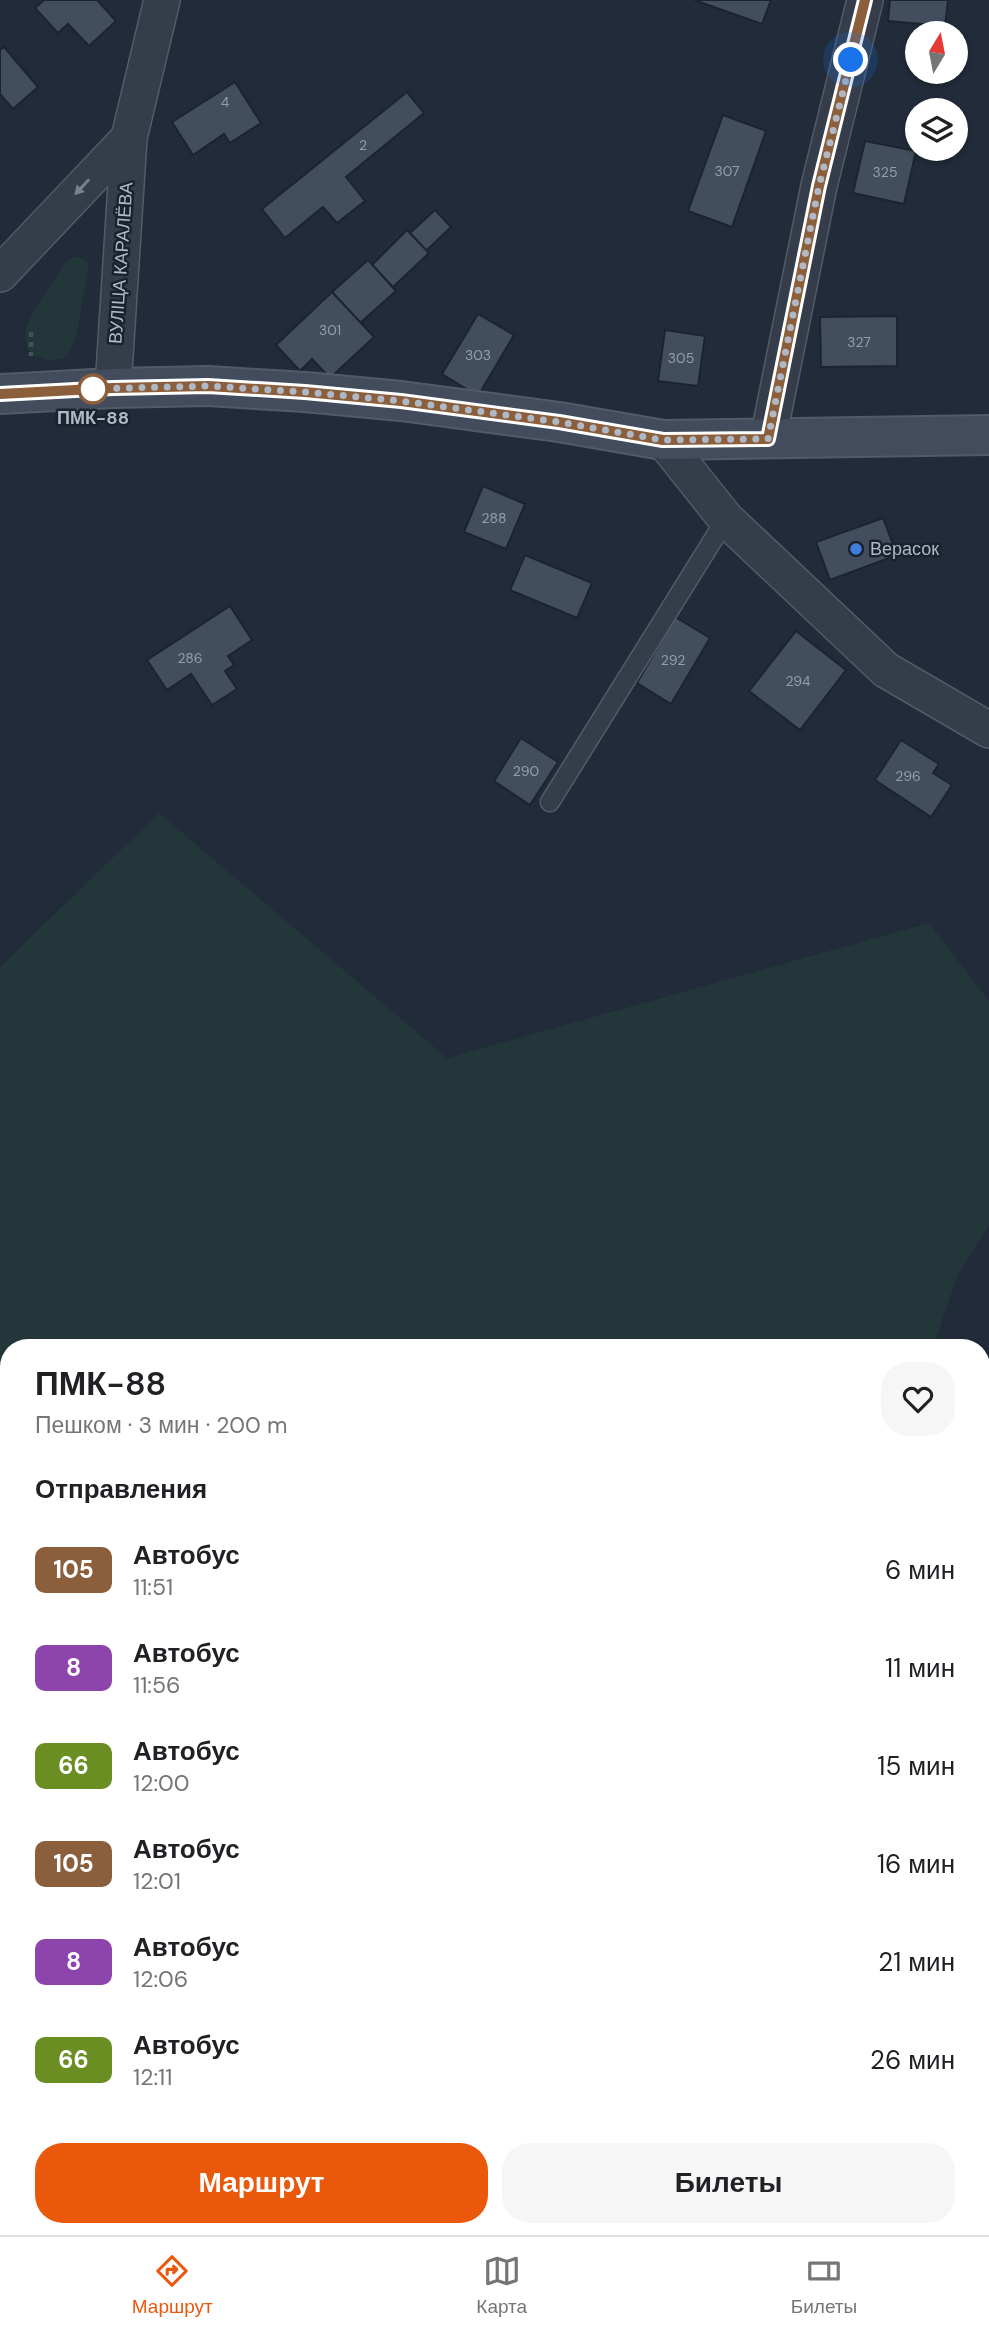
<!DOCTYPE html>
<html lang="ru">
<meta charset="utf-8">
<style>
body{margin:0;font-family:"DM Sans",sans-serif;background:#f6f6f6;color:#202124;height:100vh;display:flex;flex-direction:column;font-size:26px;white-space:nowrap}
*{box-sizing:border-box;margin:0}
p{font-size:23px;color:#757577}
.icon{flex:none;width:38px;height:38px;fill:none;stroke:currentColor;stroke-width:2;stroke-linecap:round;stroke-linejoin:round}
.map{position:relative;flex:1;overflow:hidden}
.drawer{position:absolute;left:0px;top:1339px;width:990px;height:898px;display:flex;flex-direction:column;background:#fff;border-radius:28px 28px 0 0;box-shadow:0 2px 5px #0004}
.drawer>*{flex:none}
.badge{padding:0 14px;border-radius:10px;font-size:24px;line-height:46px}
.needle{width:46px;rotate:10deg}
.buttons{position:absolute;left:905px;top:21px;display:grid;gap:14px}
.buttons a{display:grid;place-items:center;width:63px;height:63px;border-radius:50%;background:#fff;box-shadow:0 2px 5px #0004;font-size:35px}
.you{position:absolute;width:35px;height:35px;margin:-18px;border:5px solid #fff;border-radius:50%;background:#1a73e8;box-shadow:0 0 0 10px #1a73e833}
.map>.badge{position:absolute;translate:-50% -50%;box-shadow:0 0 0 4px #fff}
h2{padding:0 35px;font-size:26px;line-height:63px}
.round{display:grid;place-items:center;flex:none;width:74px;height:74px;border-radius:28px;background:#f6f6f6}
.head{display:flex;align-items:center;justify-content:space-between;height:119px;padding:0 35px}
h1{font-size:33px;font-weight:600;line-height:52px}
.button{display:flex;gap:14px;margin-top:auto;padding:14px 35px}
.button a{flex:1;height:80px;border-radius:28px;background:#ea580c;color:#fff;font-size:28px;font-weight:600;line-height:80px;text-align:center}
.button a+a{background:#f6f6f6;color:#202124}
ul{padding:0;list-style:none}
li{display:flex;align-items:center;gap:21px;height:98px;padding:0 35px}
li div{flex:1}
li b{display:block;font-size:26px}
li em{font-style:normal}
li .badge{min-width:77px;font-weight:700;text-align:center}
.tab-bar{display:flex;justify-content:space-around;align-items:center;height:98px;border-top:2px solid #e0e0e0;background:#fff;font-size:19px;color:#757577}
.tab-bar a{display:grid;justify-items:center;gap:4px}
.tab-bar .active{color:#ea580c}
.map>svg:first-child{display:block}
.green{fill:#23373a}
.building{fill:#424e5e;stroke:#1c2430;stroke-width:2}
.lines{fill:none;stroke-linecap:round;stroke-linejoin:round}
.lane-casing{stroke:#525b67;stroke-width:21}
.street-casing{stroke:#525b67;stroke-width:38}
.secondary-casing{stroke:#525b67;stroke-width:42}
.path{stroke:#405457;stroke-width:4.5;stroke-dasharray:5 5;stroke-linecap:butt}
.lane{stroke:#343d49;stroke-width:18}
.street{stroke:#343d49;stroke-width:35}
.secondary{stroke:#424c5c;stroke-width:38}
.oneway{fill:#78818e}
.line-casing{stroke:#fff;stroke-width:16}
.line{stroke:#8b5e3c;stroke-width:10}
.walk{stroke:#afb8c6;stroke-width:7;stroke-dasharray:0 12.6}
.stop-dot{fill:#fff;stroke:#8b5e3c;stroke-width:3.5}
.shop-dot{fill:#3f7fe0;stroke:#1a222e;stroke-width:2.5}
.labels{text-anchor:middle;stroke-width:5;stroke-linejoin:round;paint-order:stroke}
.number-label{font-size:14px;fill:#949eac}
.street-label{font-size:18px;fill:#afb8c6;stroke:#1a222e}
.stop-label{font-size:18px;font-weight:bold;fill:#afb8c6;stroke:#1a222e}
.poi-label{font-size:18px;fill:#afb8c6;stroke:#1a222e;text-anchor:start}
</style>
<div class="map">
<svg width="989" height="2235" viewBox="0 0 989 2235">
<rect width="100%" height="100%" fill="#212b39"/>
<!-- green -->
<g class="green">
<path d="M75,256l10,4 4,7 -13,71 -6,13 -8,8 -16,1 -13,-5 -6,-7 -2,-16 5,-15 36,-55z"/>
<path d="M159,813l288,245 482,-135 60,78v225l-31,48 -25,73 -924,1v318l-9,-68v-631z"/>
<path d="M982,1398l7,6v831h-892l-1,-7h886z"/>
</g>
<!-- building -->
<g class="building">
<path d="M44,0h53l19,21 -27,25 -21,-22 -10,9 -23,-25z"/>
<path d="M694,0h77l-9,24z"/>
<path d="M890,0h58l-3,26 -57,-5z"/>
<path d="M4,47l34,40 -25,22 -13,-15v-44z"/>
<path d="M235,82l26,41 -31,20 -6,-9 -31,21 -21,-33z"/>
<path d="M407,92l17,21 -78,64 19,24 -28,22 -14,-16 -38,31 -23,-29z"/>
<path d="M723,115l43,16 -34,96 -44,-16z"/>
<path d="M865,141l51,10 -12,53 -51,-11z"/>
<path d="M435,210l16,17 -25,24 -16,-18z"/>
<path d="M407,230l22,23 -36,34 -21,-22z"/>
<path d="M368,260l28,31 -36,32 -28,-31z"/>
<path d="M332,292l42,45 -44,41 -18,-19 -12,12 -24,-26z"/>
<path d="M478,314l36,21 -36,61 -36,-22z"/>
<path d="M897,316v50l-76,1 -1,-50z"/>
<path d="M665,330l40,6 -7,50 -40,-5z"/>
<path d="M483,486l42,18 -19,45 -42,-17z"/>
<path d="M883,518l14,37 -67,25 -14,-38z"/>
<path d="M525,555l67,28 -15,35 -67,-28z"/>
<path d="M230,606l22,34 -24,16 6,9 -9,6 12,18 -25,16 -21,-31 -24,16 -20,-30z"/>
<path d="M675,617l35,21 -39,66 -34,-21z"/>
<path d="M796,631l50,39 -46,60 -51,-39z"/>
<path d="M521,738l37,24 -28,43 -36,-24z"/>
<path d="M901,740l38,24 -6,9 19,12 -21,32 -56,-37z"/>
</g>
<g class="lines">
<defs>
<path id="lane" d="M550,802l176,-283"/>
<g id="street">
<path d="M0,274l129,-136"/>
<path d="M113,388l16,-250 33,-138"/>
<path d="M768,439l51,-253 46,-186"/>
<path d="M663,440l63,79 160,151 103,60"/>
</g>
<path id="secondary" d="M0,394l113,-6 95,-2 97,6 96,9 158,21 104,18 326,-5"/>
</defs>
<!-- lane casing -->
<use href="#lane" class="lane-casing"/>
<!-- street casing -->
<use href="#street" class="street-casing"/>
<!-- secondary casing -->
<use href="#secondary" class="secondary-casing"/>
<!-- path -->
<path class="path" d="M31,332v24"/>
<!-- lane -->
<use href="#lane" class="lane"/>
<!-- street -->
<use href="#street" class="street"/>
<!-- secondary -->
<use href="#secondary" class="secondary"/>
</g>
<!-- one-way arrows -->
<defs><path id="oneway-solid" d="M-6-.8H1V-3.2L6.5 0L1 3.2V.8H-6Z" transform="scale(1.75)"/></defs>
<use class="oneway" href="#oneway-solid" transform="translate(82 187) rotate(133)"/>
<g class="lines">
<defs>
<path id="line" d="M0,394l113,-6 95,-2 97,6 96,9 158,21 104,18 105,-1 51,-253 46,-186"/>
</defs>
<!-- line casing -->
<use href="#line" class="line-casing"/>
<!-- line -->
<use href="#line" class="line"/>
<!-- walk -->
<path class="walk" d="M93,389h-7l122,-3 97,6 96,9 158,21 104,18 105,-1 51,-253 32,-126"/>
</g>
<!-- markers -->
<circle class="stop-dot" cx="93" cy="389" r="14"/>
<circle class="shop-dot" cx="856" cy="549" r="7"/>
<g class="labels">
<!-- number labels -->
<g class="number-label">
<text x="225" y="107">4</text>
<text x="363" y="150">2</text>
<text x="727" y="176">307</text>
<text x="885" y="177">325</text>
<text x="330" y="335">301</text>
<text x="859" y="347">327</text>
<text x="478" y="360">303</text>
<text x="681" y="363">305</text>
<text x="494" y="523">288</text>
<text x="190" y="663">286</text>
<text x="673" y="665">292</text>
<text x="798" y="686">294</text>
<text x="526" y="776">290</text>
<text x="908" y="781">296</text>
</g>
<!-- street labels -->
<g class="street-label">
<text transform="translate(121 263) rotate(-86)" y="6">ВУЛІЦА КАРАЛЁВА</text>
</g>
<!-- stop labels -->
<g class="stop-label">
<text x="93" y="424">ПМК-88</text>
</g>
<!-- poi labels -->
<g class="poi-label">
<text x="870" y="555">Верасок</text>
</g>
</g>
</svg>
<div class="buttons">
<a><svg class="needle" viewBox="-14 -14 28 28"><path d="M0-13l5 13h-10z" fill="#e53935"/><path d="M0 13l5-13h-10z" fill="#757577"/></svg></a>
<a><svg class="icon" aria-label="layers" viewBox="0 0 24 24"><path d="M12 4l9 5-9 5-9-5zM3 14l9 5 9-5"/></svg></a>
</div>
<div class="you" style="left:851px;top:60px"></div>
<section class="drawer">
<div class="head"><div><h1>ПМК-88</h1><p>Пешком · 3 мин · 200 m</p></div><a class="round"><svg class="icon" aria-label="heart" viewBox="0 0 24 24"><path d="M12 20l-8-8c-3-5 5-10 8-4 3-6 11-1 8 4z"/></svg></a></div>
<h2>Отправления</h2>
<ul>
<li><span class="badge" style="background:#8b5e3c;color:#fff">105</span><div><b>Автобус</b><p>11:51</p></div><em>6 мин</em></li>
<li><span class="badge" style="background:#8e44ad;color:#fff">8</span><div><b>Автобус</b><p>11:56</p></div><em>11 мин</em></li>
<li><span class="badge" style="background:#6b8e23;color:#fff">66</span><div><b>Автобус</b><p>12:00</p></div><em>15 мин</em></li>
<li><span class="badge" style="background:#8b5e3c;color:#fff">105</span><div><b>Автобус</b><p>12:01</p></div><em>16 мин</em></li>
<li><span class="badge" style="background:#8e44ad;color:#fff">8</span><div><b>Автобус</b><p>12:06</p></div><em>21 мин</em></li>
<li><span class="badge" style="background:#6b8e23;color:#fff">66</span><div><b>Автобус</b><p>12:11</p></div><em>26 мин</em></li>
</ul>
<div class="button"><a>Маршрут</a><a>Билеты</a></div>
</section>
</div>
<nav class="tab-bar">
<a class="active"><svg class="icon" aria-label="directions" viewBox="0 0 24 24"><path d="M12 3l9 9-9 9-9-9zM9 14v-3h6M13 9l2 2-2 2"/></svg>Маршрут</a>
<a><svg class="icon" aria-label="map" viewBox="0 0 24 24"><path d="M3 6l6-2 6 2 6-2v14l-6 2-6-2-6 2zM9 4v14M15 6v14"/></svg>Карта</a>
<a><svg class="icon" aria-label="tickets" viewBox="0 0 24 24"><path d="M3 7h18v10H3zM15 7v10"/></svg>Билеты</a>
</nav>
